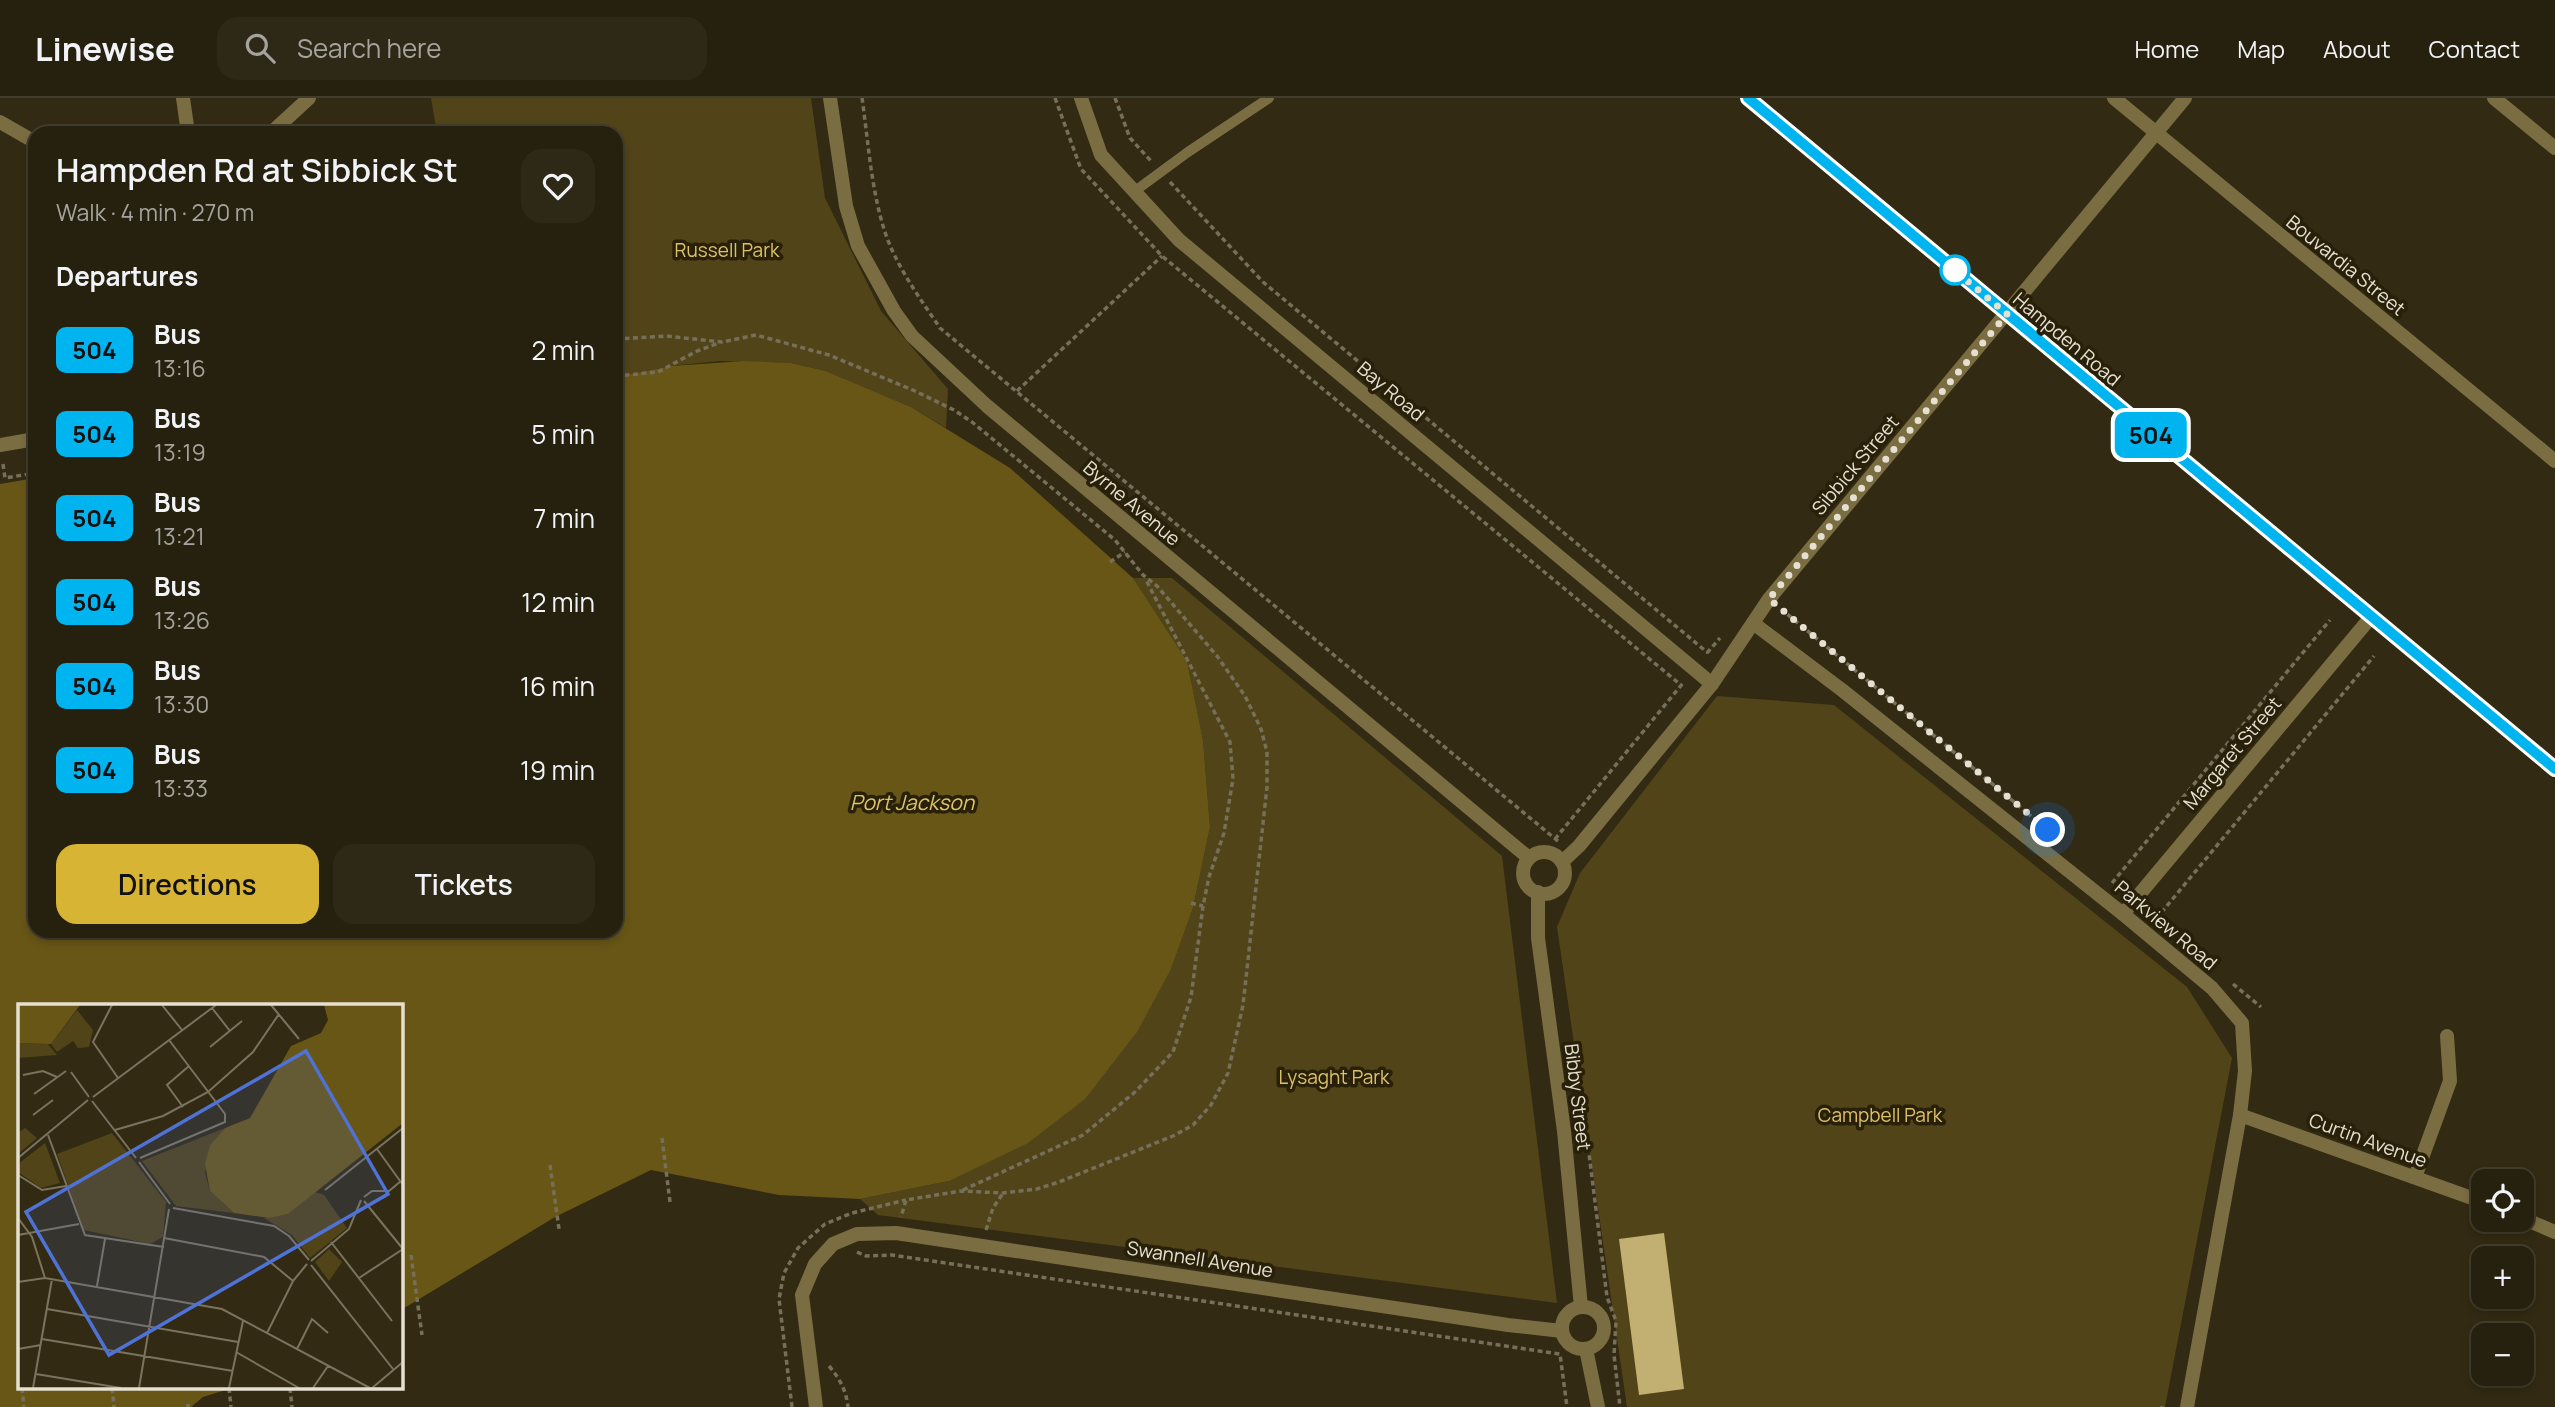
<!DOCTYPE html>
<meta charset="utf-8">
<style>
body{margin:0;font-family:Manrope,sans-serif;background:#2e2817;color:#f1f3f6;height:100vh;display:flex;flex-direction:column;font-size:26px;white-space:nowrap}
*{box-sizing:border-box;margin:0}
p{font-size:23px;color:#a4a39e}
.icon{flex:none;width:38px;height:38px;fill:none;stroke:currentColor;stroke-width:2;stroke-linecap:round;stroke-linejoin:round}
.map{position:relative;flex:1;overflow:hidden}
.details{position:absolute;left:28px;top:28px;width:595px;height:812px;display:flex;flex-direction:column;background:#26200e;border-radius:21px;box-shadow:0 4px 10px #0003,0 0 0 2px #423e2e}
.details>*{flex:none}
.badge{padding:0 14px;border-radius:10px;font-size:24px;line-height:46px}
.controls{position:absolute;left:2471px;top:1071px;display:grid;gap:14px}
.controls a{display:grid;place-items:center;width:63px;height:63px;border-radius:14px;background:#26200e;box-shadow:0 4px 10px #0003,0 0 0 2px #423e2e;font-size:35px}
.you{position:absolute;width:35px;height:35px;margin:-18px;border:5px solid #fff;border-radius:50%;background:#1a73e8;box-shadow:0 0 0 10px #1a73e833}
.map>.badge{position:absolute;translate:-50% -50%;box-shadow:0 0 0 4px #fff}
h2{padding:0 28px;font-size:26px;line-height:63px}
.round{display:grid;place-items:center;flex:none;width:74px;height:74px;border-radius:21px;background:#2e2817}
.summary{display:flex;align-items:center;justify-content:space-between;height:119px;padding:0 28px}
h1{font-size:33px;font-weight:600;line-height:52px}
.button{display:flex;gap:14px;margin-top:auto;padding:14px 28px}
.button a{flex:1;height:80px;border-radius:21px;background:#d8b434;color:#111;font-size:28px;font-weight:600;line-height:80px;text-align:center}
.button a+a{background:#2e2817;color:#f1f3f6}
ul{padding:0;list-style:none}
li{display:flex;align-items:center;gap:21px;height:84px;padding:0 28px}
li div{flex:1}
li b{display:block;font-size:26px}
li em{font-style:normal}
li .badge{min-width:77px;font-weight:700;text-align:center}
header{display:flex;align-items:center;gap:42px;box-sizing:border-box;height:98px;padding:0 35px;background:#26200e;border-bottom:2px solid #423e2e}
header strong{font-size:33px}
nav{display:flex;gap:38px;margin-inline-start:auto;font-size:24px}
.search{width:490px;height:63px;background:#2e2817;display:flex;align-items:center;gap:18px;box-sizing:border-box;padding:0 24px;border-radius:21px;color:#a4a39e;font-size:26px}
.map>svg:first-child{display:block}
.green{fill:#514418}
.water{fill:#685617}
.building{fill:#c2af72}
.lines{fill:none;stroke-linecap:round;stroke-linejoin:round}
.path{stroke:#766f5a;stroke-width:3.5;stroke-dasharray:5 3.5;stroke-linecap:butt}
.service{stroke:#7b6d42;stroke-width:10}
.minor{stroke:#7b6d42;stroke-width:14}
.tertiary{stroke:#7b6d42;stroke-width:14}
.secondary{stroke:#a9924a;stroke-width:14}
.line-casing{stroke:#fff;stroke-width:16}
.line{stroke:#00b5ef;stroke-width:10}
.walk{stroke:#e5e0d2;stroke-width:7;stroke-dasharray:0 12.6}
.stop-dot{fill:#fff;stroke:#00b5ef;stroke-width:3.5}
.labels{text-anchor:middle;stroke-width:7;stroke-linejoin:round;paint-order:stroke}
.park-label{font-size:19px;fill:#ddc16a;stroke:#282008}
.street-label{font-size:19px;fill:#e5e0d2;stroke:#282008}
.water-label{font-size:21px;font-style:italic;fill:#dec36b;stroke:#282008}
.inset-road{fill:none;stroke:#7a735f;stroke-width:2}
.view{fill:#4f72d6;fill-opacity:0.15;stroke:#4f72d6;stroke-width:3.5}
.inset-edge{fill:none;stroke:#e5e0d2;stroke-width:3.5}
</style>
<header>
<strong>Linewise</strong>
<div class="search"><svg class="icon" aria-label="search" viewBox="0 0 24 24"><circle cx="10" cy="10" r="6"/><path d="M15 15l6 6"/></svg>Search here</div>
<nav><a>Home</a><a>Map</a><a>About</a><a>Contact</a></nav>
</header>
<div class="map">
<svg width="2555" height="1309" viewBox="0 0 2555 1309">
<rect width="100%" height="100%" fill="#322a12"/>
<!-- green -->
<g class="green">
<path d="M431,0h380l14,100 56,113 67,78 -2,39 -35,-21 -85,-36 -35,-8 -71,-2 -49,5 -55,11v-244h-179z"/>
<path d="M1133,480h39l330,278 55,447 -679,-88 -18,-16 89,-18 222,-212 22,-61 17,-81 -7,-87 -16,-79z"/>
<path d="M1717,598l117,9 353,282 45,71 -67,349h-538l-70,-480 23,-54z"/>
</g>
<!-- water -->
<path class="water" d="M744,263l47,2 35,8 85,36 99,61 123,110 54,83 16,79 7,87 -17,81 -22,61 -34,63 -52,67 -57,44 -79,38 -89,18 -81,-4 -128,-25 -96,47 -154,93v-304h-382v382h213l-29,9 -12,10h-191v-923l35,-6v453h581v-554l55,-11z"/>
<!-- building -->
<path class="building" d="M1664,1135l20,156 -45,6 -20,-156z"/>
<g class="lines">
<!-- path -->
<g class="path">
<path d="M862,0c7,48 10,108 30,152 13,28 31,53 48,78l619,514"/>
<path d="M1055,0l26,71 81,87 519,429"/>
<path d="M1115,0l15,40 21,23"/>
<path d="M1170,84l93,100 445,371"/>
<path d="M616,241l50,-3 56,6 34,-7 73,20 86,36 39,19 18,12 143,118 28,35 14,11 60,70 28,40 16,33 6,23v35l-24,218 -15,68 -17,32 -18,20 -20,11 -114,46 -22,7 -34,4 -42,-2 -55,9 -5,17"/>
<path d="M616,278l42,-4 39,-21 22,-8"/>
<path d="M1017,293l145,-135"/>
<path d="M3,366l2,14 30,-5"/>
<path d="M1110,464l15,-10"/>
<path d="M1781,511l250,207"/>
<path d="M1707,555l13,-15"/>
<path d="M1555,741l128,-156"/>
<path d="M2112,785l218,-263"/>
<path d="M1191,805l12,3"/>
<path d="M2156,821l218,-263"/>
<path d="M2233,886l28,23"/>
<path d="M1586,1032l21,167 9,24 -2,34 6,52"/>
<path d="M662,1040l8,64"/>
<path d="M550,1067l9,64"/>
<path d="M963,1092l120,-55 52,-43 38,-40 18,-55 12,-91 6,-29 15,-44 9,-54 -3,-37 -84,-162"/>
<path d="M986,1132l7,-22 10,-15"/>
<path d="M857,1154l9,4 26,-1 668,99 7,53"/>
<path d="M411,1157l11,80"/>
<path d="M829,1268c11,13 17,24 19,41"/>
<path d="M22,1290l2,19"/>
<path d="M112,1290l2,19"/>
<path d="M229,1290l2,19"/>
<path d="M290,1290l2,19"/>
<path d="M188,1306v3"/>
<path d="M792,1309l-13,-108 5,-26 14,-25 27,-24 27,-11 54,-13"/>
<path d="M2162,1309v-1"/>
</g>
<!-- service -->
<path class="service" d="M1135,93l53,-39 81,-54"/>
<!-- minor -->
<g class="minor">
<path d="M1081,0l20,57 78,85 533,444"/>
<path d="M2114,0l441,363"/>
<path d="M2494,0l61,50"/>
<path d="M0,24l35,20"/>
<path d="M0,347l35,-6"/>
<path d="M1753,525l89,67 281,224 89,74 30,35 3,48 -5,44 -53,292"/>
<path d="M1562,764l17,-16 133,-162 57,-85 416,-501"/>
<path d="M2123,816l248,-297"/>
<path d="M2240,1017l243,87"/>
<path d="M2415,1079l35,-96 -3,-45"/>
<path d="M2522,1120l33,14"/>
<path d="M816,1309l-14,-112 13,-31 18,-20 24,-10 39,-1 612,92 54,6"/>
</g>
<!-- tertiary -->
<g class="tertiary">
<path d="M183,0l5,35"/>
<path d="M830,0l16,108 12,40 36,65 18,25 75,70 542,452"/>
<path d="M271,35l38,-35"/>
<circle cx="1544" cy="775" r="21"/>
<path d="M1538,794v46l26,193 17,176"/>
<circle cx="1583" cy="1230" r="21"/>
<path d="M1586,1251l12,58"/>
</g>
<!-- secondary -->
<path class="secondary" d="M1748,0l807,671"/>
</g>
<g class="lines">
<defs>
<path id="line" d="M1748,0l807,671"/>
</defs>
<!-- line casing -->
<use href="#line" class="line-casing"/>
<!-- line -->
<use href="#line" class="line"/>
<!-- walk -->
<path class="walk" d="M1955,172l-8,-6 60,50 -238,285 279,231"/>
</g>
<!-- markers -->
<circle class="stop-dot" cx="1955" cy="172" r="14"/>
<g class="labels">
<!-- park labels -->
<g class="park-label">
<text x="727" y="159">Russell Park</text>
<text x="1334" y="986">Lysaght Park</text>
<text x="1880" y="1024">Campbell Park</text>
</g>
<!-- street labels -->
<g class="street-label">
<text transform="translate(2346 167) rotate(39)" y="7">Bouvardia Street</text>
<text transform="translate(2067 241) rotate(40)" y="7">Hampden Road</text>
<text transform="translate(1391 293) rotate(40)" y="7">Bay Road</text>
<text transform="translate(1855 367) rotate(-50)" y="7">Sibbick Street</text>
<text transform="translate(1132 405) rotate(40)" y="7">Byrne Avenue</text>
<text transform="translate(2232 655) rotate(-50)" y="7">Margaret Street</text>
<text transform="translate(2166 827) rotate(40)" y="7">Parkview Road</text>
<text transform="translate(1578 999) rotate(83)" y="7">Bibby Street</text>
<text transform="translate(2368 1042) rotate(20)" y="7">Curtin Avenue</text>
<text transform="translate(1200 1161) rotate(9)" y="7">Swannell Avenue</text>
</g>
<!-- water labels -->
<g class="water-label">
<text x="912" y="712">Port Jackson</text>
</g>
</g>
<!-- overview -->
<g transform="translate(18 906)">
<rect width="385" height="385" fill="#322a12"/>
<path d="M59,6l16,20 -4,17 -11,1 -5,-7 -16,11 -6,-8zM0,39l30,1 9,11 -39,3zM7,124l12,10 -19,16v-21zM207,124l-15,17 -5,28 5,18 24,22 -58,-7 -34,-45zM94,129l54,69 -3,35 -13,7 -66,-14 -27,-76zM27,139l15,40 -19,5 -23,-16v-8zM297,188l9,3 23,33 -37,30 -18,-23 -28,-17 24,-4zM311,245l13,13 -13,19 -14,-19z" fill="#514418"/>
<path d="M0,1h62l-29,39 -33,-1zM306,1h79v118l-115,91 -19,4 -35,-5 -24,-22 -5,-27 5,-19 15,-17 25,-10 41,-72 30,-13 7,-13z" fill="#685617"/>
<path class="inset-road" d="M94,1l-19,37 25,36M144,1l20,25M253,1l28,34M194,4l18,23M192,43l32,-26M53,68l18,25M5,71l20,-4 14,6M16,90l32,-23M75,93l123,-92M74,97l44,57M165,103l-16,-22 22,-19M15,111l20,-15M97,126l48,-14 45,-24 45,-40 26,-38M30,131l37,100 79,12M359,145l26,36M0,154l70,-58M122,154l85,-36v-8l-56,-74M121,158l31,42M0,171l24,15 24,-4M307,186l78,-62M346,193l8,-6h17l12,-10M346,197l39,48M155,204l101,18 15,10 20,24M0,214l14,19 13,41M0,231l61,-11M146,234l100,19 29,24M313,238l61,79M293,257l38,-32 12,-29M293,261l82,104M341,274l44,-29M0,278l27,-4 177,31 148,79M79,282l8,-47M29,305l191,33M249,329l26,-52 14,-17M24,335l191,32M0,345l23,-4M279,345l15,-30 16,14M218,348l63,36M18,370l85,14M15,384l19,-109M121,384l30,-179M211,384l14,-67M295,384l15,-22M354,384l31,-26"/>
<path class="view" d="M288,47l82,143 -279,161 -83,-143z"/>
<rect width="385" height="385" class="inset-edge"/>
</g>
</svg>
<div class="controls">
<a><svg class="icon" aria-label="locate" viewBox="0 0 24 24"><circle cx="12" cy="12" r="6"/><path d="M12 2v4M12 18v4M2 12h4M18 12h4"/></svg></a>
<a>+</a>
<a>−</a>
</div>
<div class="you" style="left:2048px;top:732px"></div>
<b class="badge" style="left:2151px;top:337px;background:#00b5ef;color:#111">504</b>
<section class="details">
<div class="summary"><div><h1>Hampden Rd at Sibbick St</h1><p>Walk · 4 min · 270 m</p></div><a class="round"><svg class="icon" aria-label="heart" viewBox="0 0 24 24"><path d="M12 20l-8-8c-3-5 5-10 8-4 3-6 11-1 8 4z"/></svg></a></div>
<h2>Departures</h2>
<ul>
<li><span class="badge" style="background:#00b5ef;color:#111">504</span><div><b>Bus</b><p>13:16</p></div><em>2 min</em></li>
<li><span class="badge" style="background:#00b5ef;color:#111">504</span><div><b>Bus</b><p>13:19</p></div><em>5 min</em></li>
<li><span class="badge" style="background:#00b5ef;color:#111">504</span><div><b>Bus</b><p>13:21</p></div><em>7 min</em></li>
<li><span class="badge" style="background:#00b5ef;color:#111">504</span><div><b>Bus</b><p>13:26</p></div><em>12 min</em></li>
<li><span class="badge" style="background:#00b5ef;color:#111">504</span><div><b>Bus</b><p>13:30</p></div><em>16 min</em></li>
<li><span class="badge" style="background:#00b5ef;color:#111">504</span><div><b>Bus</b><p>13:33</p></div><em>19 min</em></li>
</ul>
<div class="button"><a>Directions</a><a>Tickets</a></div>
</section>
</div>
